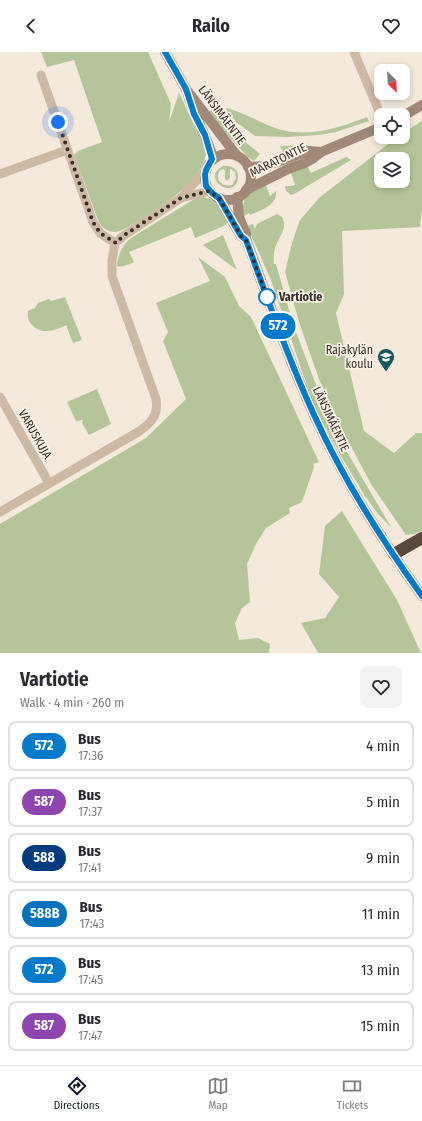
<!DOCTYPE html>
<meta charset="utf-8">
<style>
body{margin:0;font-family:"Fira Sans Condensed",sans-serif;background:#f2f2f3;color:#2b2b33;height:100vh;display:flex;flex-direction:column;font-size:15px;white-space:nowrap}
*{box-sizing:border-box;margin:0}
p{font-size:13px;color:#7c7c81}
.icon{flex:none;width:22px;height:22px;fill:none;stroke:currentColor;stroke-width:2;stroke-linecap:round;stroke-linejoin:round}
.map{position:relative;height:601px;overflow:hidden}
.side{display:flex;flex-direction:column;background:#fff;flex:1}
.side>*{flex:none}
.badge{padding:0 8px;border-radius:13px;font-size:14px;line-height:26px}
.needle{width:26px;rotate:156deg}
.buttons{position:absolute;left:374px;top:12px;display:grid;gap:8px}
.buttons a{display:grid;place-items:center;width:36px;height:36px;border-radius:8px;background:#fff;box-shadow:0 2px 6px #0003;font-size:20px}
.you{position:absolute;width:20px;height:20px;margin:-10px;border:3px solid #fff;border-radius:50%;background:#1a73e8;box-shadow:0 0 0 6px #1a73e833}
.map>.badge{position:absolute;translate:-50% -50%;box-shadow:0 0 0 2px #fff}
.round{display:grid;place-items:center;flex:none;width:42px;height:42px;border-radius:8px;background:#f2f2f3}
.head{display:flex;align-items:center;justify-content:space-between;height:68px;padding:0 20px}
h1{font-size:19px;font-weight:700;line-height:30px}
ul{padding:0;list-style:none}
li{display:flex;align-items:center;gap:12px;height:50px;margin:0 8px 6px;padding:0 12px;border:2px solid #e1e1e2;border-radius:8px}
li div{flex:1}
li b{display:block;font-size:15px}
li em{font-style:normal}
li .badge{min-width:44px;font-weight:700;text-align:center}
header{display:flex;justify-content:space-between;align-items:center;height:52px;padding:0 20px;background:#fff;font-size:18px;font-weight:700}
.menu{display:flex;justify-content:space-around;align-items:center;height:56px;border-top:1px solid #e1e1e2;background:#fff;font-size:11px;color:#7c7c81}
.menu a{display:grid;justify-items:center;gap:2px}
.menu .active{color:#111827}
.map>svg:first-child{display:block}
.green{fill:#b4c599;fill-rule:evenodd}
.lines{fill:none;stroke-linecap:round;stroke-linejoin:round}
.minor{stroke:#ceb9a5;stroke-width:9}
.secondary{stroke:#a28876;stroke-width:10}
.motorway{stroke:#5b483d;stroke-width:12}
.line-casing{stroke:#fff;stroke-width:9}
.line{stroke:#007ac9;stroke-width:6}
.walk{stroke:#392d27;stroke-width:4;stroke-dasharray:0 7.2}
.stop-dot{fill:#fff;stroke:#007ac9;stroke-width:2}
.labels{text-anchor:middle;stroke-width:3.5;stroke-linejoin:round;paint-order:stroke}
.street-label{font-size:12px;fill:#392d27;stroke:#fbf3e8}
.stop-label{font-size:12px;font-weight:bold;fill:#392d27;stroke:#fbf3e8;text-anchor:start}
.poi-label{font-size:12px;fill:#392d27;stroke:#fbf3e8;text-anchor:end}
</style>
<header><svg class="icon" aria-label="back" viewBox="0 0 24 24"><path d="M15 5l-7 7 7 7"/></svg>Railo<svg class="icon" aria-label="heart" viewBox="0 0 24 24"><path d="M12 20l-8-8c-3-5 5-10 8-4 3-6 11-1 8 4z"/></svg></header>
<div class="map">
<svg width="422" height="601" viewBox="0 0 422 601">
<rect width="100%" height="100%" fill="#f4e9db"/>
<!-- green -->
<g class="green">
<path d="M41,0h107l23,52 -2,18 10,-29 27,57c1,28 -45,57 -66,70 -8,4 -16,11 -25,12 -8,0 -14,-5 -17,-12l-24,-65 4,-4 24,-9 -28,-82 -27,7z"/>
<path d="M227,56c18,5 33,15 51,21 30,9 61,-1 89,-12l2,4 -33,11 -18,3 -30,2 -33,-1 -19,-14 -10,-13z"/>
<path d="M214,58c11,18 30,30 46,44l-6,7 -6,-4 -30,-32 -9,-14z"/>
<path d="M422,69v88l-2,18 -78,4 2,63 -8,19 28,118 30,22 22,-20h6v98l-8,3 -8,1 -35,-51 -27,-51 -25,-54 -19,-54 -15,-53 7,-29 8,-23 19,-22 73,-57 5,-4h6v-4zM381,107h22v22h-22z"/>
<path d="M308,93v2l-24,8 -4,-9z"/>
<path d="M346,105l5,3 -57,34 -3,1 -5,-4 -1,-5h5l5,-1 -4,-12 17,-6 3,6z"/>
<path d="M223,114c8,-1 16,3 15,12 -2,23 -39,1 -15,-12zM224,117l1,2v8l2,2 3,-3v-9h1l4,3 1,6 -4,7c-10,2 -18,-5 -12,-15z"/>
<path d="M266,133l4,11 6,-5c2,14 -15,19 -26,24l-1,-2 -6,4c-2,-22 6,-24 23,-32z"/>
<path d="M204,145l9,3 3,2 12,20 -4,4 -29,12 -4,-11 -62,25 5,10c-5,2 -12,6 -17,4 1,-12 5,-20 14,-28l65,-40z"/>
<path d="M277,162l5,3c5,9 0,16 -4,24 -4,7 -5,15 -4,23h2l17,60 31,82 20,41 47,80 -13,-13 -13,-18 -24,-40 -26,-49 -12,-33 -32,-94 -24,-54 6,-2 2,5 2,-5z"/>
<path d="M223,183l14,35 -34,-25z"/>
<path d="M198,205l27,20 14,29 12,11 68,145 -6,2 1,3 -12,35 -13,6 1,5 -24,15 -10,16 -9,20 3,38 -8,6 -7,15 4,17 19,-2 12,6 -1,9h-269v-129l146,-86 40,-39 -23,-58 5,-9 -12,-29 54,-22z"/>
<path d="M65,245l17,43 -9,3 -6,-15v-3c-5,2 -12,5 -18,6 -13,1 -23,-8 -21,-20l7,-3 3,-5 11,-4 2,2z"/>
<path d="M97,337l14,35 -22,11 -7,-12 1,-2v-1l-7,1 -9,-19z"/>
<path d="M342,459l55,89 24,53h-103l-17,-30 24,-5 14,-21 -20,-23 6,-48z"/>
</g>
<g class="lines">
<!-- minor -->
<g class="minor">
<path d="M354,0l27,64"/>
<path d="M41,23l52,147 7,11 15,10"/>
<path d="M0,122l67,-24"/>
<path d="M181,146l28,-7"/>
<path d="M0,345l49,86"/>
<path d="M0,460l138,-80c12,-8 21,-16 18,-33l-44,-123v-15l3,-18 8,-7 58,-38 25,-28"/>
</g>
<!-- secondary -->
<g class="secondary">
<path d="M165,0l21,37 51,67"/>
<path d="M188,43c6,22 20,41 25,64"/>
<path d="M403,64l19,-11"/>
<circle cx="228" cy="125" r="23"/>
<path d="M248,115l17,-1 44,-15 12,1"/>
<path d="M246,138l42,-21 17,-6 7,-4 9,-7 60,-25"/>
<path d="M237,145l2,20 7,17v5c22,60 42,120 69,178 28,62 67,123 107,179"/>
<path d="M219,146l22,38 5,3"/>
</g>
<!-- motorway -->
<path class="motorway" d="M394,502l28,-16"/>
</g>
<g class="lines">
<defs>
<path id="line" d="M165,0l21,37 8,25 11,21 7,24 -6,11 -1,5 1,11 6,7 7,5 22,38 5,4c22,59 42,119 69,177 28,62 67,123 107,179"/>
</defs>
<!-- line casing -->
<use href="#line" class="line-casing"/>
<!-- line -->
<use href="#line" class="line"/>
<!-- walk -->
<path class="walk" d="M58,70l35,100 7,11 16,10 7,-7 58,-38 28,-7 10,7 22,38 5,4 21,57"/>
</g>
<!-- icons -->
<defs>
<symbol id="school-pin" viewBox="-11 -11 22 30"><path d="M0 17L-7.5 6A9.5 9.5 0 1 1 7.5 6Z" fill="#18575f" stroke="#fbf3e8"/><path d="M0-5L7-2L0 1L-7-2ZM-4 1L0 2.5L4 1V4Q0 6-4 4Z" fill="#fff"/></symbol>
</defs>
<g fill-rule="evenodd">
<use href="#school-pin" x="376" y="295" width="20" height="27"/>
</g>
<!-- markers -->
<circle class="stop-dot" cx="267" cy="245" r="8"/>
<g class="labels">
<!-- street labels -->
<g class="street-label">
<text transform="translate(222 63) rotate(53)" y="4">LÄNSIMÄENTIE</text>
<text transform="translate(278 108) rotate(-26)" y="4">MARATONTIE</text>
<text transform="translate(331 367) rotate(65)" y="4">LÄNSIMÄENTIE</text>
<text transform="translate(35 382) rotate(60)" y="4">VARUSKUJA</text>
</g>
<!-- stop labels -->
<g class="stop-label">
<text x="279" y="249">Vartiotie</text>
</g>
<!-- poi labels -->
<g class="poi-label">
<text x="373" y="302">Rajakylän<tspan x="373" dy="14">koulu</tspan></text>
</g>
</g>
</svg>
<div class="buttons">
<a><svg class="needle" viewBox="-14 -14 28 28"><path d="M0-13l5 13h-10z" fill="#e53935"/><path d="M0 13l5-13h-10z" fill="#7c7c81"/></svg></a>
<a><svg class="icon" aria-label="locate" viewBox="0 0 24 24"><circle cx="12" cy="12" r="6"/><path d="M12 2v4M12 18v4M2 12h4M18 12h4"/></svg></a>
<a><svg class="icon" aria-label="layers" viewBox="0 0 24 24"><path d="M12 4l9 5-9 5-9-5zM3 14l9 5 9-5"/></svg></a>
</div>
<div class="you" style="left:58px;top:70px"></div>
<b class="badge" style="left:278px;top:274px;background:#007ac9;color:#fff">572</b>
</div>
<section class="side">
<div class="head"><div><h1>Vartiotie</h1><p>Walk · 4 min · 260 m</p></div><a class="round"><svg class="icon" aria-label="heart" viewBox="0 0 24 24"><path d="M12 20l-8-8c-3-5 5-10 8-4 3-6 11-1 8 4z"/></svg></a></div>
<ul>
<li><span class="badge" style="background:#007ac9;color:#fff">572</span><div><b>Bus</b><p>17:36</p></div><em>4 min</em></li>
<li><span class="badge" style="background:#8e44ad;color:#fff">587</span><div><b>Bus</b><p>17:37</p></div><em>5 min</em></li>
<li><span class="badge" style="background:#003b80;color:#fff">588</span><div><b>Bus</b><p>17:41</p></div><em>9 min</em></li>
<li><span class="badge" style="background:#0072bc;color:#fff">588B</span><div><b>Bus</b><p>17:43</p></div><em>11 min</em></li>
<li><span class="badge" style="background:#007ac9;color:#fff">572</span><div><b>Bus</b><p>17:45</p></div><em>13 min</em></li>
<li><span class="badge" style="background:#8e44ad;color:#fff">587</span><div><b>Bus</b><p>17:47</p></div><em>15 min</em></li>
</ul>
</section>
<nav class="menu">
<a class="active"><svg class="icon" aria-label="directions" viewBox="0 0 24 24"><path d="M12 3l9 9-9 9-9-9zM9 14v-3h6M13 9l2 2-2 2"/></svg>Directions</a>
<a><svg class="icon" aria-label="map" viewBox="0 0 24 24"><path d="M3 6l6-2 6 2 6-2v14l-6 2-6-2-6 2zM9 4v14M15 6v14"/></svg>Map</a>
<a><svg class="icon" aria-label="tickets" viewBox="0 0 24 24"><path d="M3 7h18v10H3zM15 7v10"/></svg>Tickets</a>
</nav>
